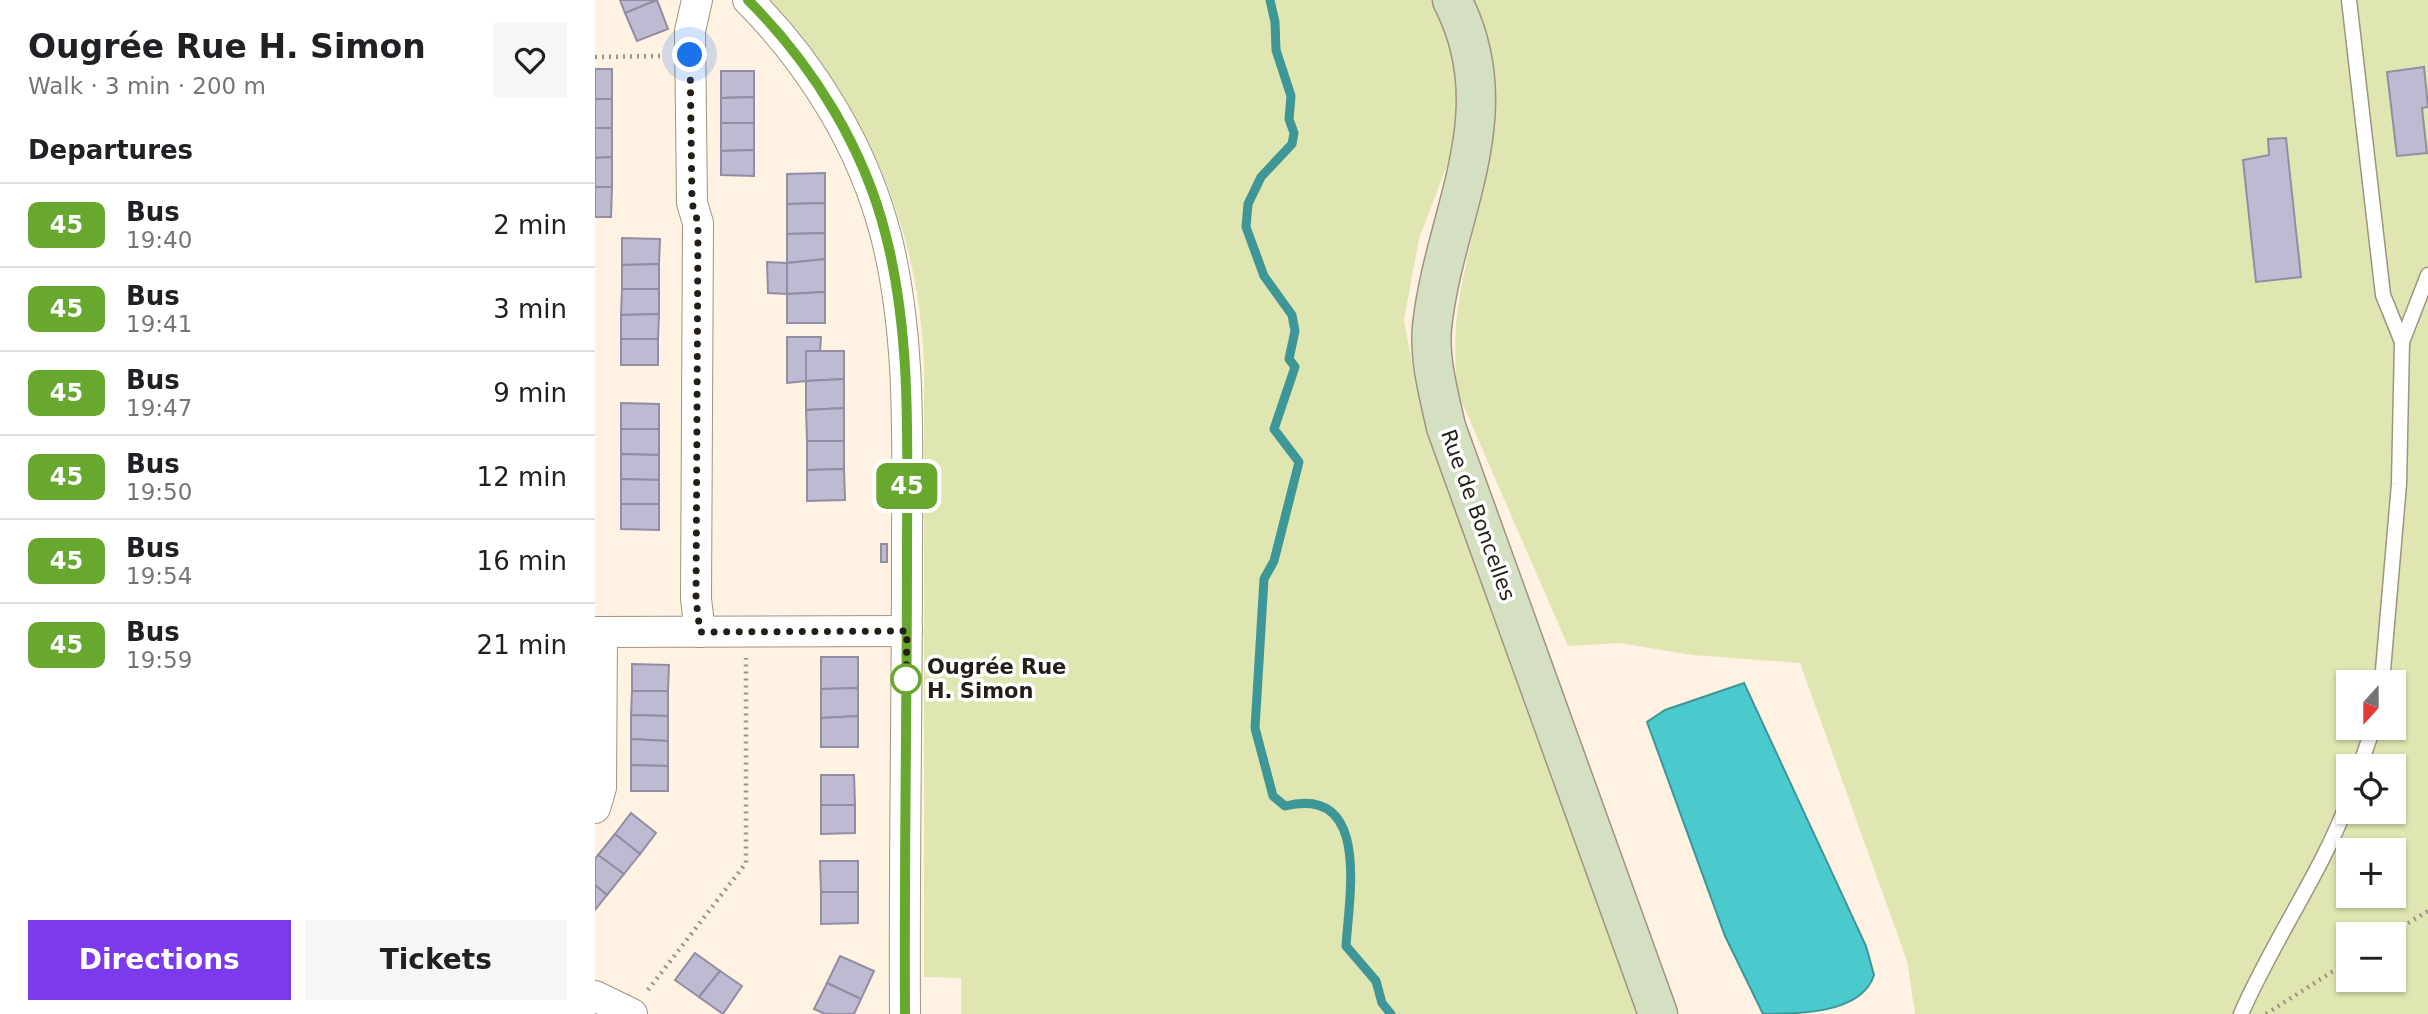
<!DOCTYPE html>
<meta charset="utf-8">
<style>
body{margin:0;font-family:"DejaVu Sans",sans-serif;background:#f6f6f6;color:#202124;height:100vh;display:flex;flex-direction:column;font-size:26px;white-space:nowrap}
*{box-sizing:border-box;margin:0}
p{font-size:23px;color:#757577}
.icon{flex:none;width:38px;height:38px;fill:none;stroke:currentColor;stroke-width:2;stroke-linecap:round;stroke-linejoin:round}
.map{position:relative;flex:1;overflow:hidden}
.side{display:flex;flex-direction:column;background:#fff;width:595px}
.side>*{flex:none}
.badge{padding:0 14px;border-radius:10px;font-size:24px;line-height:46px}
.needle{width:46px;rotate:201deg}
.fabs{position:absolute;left:1741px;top:670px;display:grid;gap:14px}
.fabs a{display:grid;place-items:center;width:70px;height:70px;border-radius:0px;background:#fff;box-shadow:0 2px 5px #0004;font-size:35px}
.you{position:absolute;width:35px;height:35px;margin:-18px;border:5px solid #fff;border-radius:50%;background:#1a73e8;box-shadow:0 0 0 10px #1a73e833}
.map>.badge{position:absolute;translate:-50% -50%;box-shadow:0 0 0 4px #fff}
h2{padding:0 28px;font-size:26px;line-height:63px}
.round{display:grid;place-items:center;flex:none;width:74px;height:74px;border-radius:0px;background:#f6f6f6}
.summary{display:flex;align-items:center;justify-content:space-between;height:119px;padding:0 28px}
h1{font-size:33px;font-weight:700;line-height:52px}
.action{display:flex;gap:14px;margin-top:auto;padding:14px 28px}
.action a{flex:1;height:80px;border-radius:0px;background:#7c3aed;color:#fff;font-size:28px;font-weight:700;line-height:80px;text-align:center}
.action a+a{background:#f6f6f6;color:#202124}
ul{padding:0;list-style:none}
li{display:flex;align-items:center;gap:21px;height:84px;padding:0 28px;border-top:2px solid #e0e0e0}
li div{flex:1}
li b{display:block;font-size:26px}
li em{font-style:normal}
li .badge{min-width:77px;font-weight:700;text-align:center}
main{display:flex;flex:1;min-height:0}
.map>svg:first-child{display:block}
.green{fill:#dfe6b1;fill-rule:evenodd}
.water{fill:#4acacd;stroke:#3f9696;stroke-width:2}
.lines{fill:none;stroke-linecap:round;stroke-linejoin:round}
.stream{stroke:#3f9696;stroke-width:9}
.building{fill:#bdbad1;stroke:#918ea3;stroke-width:2}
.lane-casing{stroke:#a19380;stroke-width:17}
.street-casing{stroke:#a19380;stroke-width:32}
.secondary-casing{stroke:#a19380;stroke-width:41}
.path{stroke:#9d9387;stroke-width:4.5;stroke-dasharray:2 5;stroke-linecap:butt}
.lane{stroke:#fff;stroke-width:14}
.street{stroke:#fff;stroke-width:30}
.secondary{stroke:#d5dfc2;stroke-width:38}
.line-casing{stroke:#fff;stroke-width:16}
.line{stroke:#69a82f;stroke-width:10}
.walk{stroke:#241e17;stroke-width:7;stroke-dasharray:0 12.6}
.stop-dot{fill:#fff;stroke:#69a82f;stroke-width:3.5}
.labels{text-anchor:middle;stroke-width:7;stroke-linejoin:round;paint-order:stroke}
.street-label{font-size:21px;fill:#241e17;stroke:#fff}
.stop-label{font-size:21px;font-weight:bold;fill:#241e17;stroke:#fff;text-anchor:start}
</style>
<main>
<section class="side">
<div class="summary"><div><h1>Ougrée Rue H. Simon</h1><p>Walk · 3 min · 200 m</p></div><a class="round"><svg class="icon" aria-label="heart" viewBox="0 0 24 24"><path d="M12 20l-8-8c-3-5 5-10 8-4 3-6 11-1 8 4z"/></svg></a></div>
<h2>Departures</h2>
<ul>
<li><span class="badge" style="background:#69a82f;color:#fff">45</span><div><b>Bus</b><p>19:40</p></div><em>2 min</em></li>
<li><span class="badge" style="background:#69a82f;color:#fff">45</span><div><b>Bus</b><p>19:41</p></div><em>3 min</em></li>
<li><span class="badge" style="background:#69a82f;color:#fff">45</span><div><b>Bus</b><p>19:47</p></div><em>9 min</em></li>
<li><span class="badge" style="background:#69a82f;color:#fff">45</span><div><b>Bus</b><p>19:50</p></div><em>12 min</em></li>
<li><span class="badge" style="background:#69a82f;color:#fff">45</span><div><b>Bus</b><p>19:54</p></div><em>16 min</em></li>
<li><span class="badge" style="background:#69a82f;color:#fff">45</span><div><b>Bus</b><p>19:59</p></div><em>21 min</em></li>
</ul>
<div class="action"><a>Directions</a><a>Tickets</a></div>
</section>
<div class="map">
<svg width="1833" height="1014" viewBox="0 0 1833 1014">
<rect width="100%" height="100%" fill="#fff2e2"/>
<!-- green -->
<g class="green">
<path d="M175,0h666l10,18 17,76 -9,53 -35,92 -15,81 14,76 224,618h-681v-36l-37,-1v-610c-4,-138 -60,-268 -154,-367z"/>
<path d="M876,0h957v1014h-513l-8,-53 -107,-298 -108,-8 -72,-12 -52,3 -111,-255c-2,-29 -3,-56 1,-85 16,-102 65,-206 13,-306zM1754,682h45v46h-45zM1754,766h45v46h-45zM1754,850h45v46h-45zM1754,934h45v46h-45z"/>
</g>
<!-- water -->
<path class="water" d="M1149,683l122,263 8,29c-12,39 -77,39 -111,39l-38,-78 -78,-214 18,-12z"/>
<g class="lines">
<!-- stream -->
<path class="stream" d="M675,0l5,22 1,28 15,46 -2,23 5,14 -2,11 -31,33 -13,27 -2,23 18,49 28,39 3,16 -6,28 6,8 -21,62 25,33 -25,99 -10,18 -9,149 18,68 12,10c86,-21 64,90 61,140l30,35 6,22 9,11"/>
</g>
<!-- building -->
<g class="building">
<path d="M25,0h37l-32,13z"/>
<path d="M62,0l11,29 -31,12 -12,-28z"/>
<path d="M1829,67l4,40 -6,1 5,45 -30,3 -10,-84z"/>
<rect x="0" y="69" width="17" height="30"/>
<path d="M126,71h33v26l-33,1z"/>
<path d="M159,97v26h-33v-25z"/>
<rect x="0" y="99" width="17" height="29"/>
<path d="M126,123h33v27l-33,1z"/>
<path d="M0,128h17v29l-17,1z"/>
<path d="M1691,138l15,139 -45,5 -13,-122 26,-5 -1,-16z"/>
<path d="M159,150v26l-33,-1v-24z"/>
<path d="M17,157v30h-17v-29z"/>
<path d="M230,173v30l-38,1v-30z"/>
<path d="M0,187h17l-1,30h-16z"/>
<path d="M230,203v30l-38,1v-30z"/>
<path d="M230,233v26l-38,4v-29z"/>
<path d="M27,238l38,1 -1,25 -37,1z"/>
<path d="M230,259v33l-38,2v-31z"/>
<path d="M172,262l20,1v31l-19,-1z"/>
<path d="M64,264v25h-37v-24z"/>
<path d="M27,289h37v25l-38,1z"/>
<path d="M230,292v31h-38v-29z"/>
<path d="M64,314l-1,25h-37v-24z"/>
<path d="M192,337h34l-1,14h-14v30l-19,2z"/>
<rect x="26" y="339" width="37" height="26"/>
<path d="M211,351h38v28l-38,2z"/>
<path d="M249,379v29l-38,2v-29z"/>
<path d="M26,403l38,1v25h-38z"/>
<path d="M249,408v33h-37l-1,-31z"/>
<path d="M26,429h38v26l-38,-1z"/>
<path d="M212,441h37v28l-37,1z"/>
<path d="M26,454l38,1v25l-38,-1z"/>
<path d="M249,469l1,31 -38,1v-31z"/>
<path d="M26,479l38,1v24h-38z"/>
<path d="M26,504h38v26l-38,-1z"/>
<rect x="286" y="544" width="6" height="18"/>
<path d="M226,657h37v31l-37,1z"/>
<path d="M37,664l37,1 -1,26h-36z"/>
<path d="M263,688v28l-37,2v-29z"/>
<path d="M37,691h36v25l-37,-1z"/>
<path d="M36,715l37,1v25l-37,-2z"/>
<path d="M263,716v31h-37v-29z"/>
<path d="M36,739l37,2v25l-37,-1z"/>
<path d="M36,765l37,1v25h-37z"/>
<path d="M226,775h33l1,30h-34z"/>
<path d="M226,805h34v28l-34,1z"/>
<path d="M36,813l25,20 -16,21 -25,-20z"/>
<path d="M20,834l25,20 -16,20 -26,-19z"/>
<path d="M3,855l26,19 -17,21 -12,-10v-26z"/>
<path d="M225,861h38v31h-37z"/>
<path d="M0,885l12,10 -12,15z"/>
<path d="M226,892h37v31l-37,1z"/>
<path d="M100,953l25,18 -21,26 -24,-17z"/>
<path d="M245,956l34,15 -13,28 -34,-16z"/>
<path d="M125,971l22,15 -19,28 -24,-17z"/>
<path d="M232,983l34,16 -7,15h-29l-11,-5z"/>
</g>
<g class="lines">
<defs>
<g id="lane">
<path d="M1754,0l34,295 19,47 -3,142 -17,198"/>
<path d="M1807,342l26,-67"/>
<path d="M1765,766l13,-38"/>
<path d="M1646,1014c32,-74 80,-140 108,-215"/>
</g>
<g id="street">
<path d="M102,0l-7,31 2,172 6,20 -2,376 4,33"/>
<path d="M153,0c64,64 115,147 138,236 26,102 21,211 21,316 0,154 -3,308 -2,462"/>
<path d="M0,632l312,-1"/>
<path d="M0,808l6,-20 1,-156"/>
<path d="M0,996l37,18"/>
</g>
<path id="secondary" d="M857,0c59,114 -8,214 -20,327 -3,33 7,68 14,100l212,587"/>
</defs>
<!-- lane casing -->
<use href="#lane" class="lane-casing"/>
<!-- street casing -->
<use href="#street" class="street-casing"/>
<!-- secondary casing -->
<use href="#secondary" class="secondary-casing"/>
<!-- path -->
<g class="path">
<path d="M0,57l66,-1"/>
<path d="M1795,934l38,-23"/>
<path d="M53,990l98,-127v-205"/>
<path d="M1671,1014l83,-53"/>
</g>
<!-- lane -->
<use href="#lane" class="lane"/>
<!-- street -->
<use href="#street" class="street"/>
<!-- secondary -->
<use href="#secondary" class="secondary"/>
</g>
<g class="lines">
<defs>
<path id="line" d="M153,0c64,64 116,147 138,236 26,102 21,211 21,316 0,154 -3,308 -2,462"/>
</defs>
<!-- line casing -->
<use href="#line" class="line-casing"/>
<!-- line -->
<use href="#line" class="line"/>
<!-- walk -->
<path class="walk" d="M95,55l2,148 6,20 -2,376 4,33 207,-1 -1,51v-3"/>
</g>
<!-- markers -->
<circle class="stop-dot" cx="311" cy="679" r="14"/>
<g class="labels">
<!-- street labels -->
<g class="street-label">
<text transform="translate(883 515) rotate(70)" y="7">Rue de Boncelles</text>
</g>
<!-- stop labels -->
<g class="stop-label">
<text x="332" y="674">Ougrée Rue<tspan x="332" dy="24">H. Simon</tspan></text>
</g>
</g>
</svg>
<div class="fabs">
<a><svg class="needle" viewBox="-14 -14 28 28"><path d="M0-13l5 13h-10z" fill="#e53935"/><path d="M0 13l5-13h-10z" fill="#757577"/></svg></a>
<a><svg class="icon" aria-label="locate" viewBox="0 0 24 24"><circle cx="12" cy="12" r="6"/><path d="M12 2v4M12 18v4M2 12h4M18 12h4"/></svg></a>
<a>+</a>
<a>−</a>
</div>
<div class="you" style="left:95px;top:55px"></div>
<b class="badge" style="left:312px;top:486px;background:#69a82f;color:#fff">45</b>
</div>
</main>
